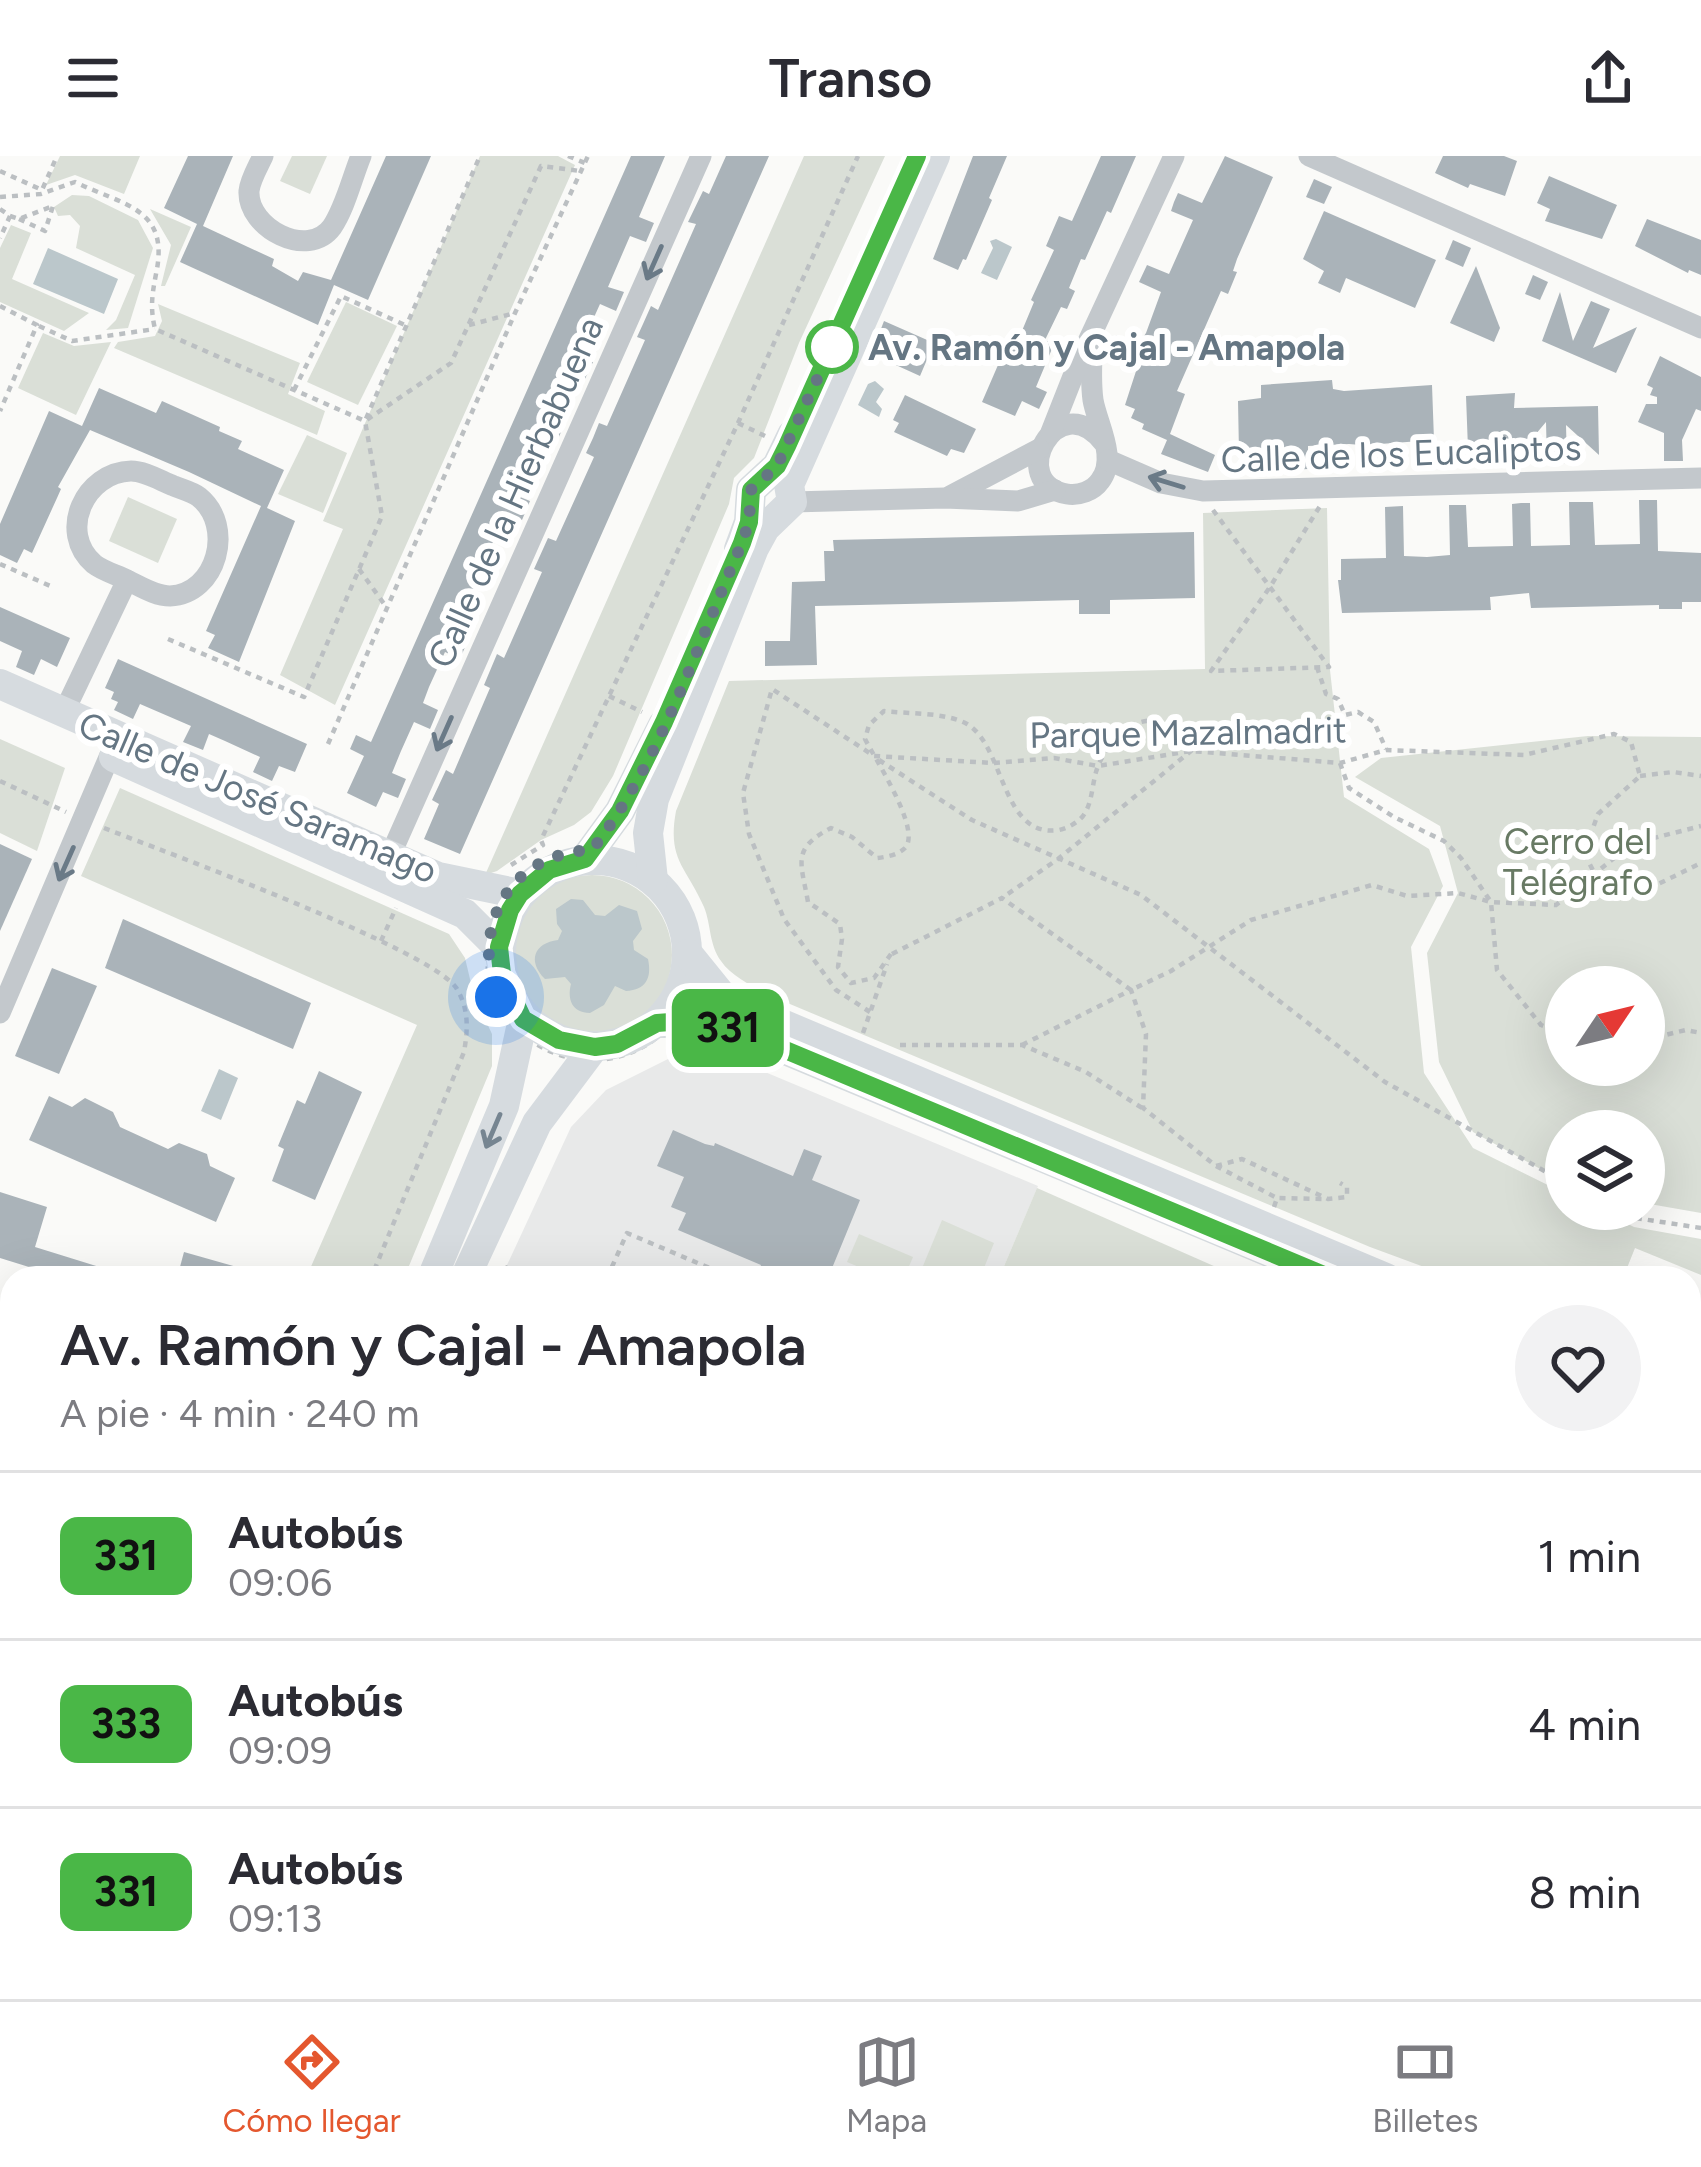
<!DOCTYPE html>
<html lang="es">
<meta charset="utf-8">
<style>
body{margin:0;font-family:Figtree,sans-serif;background:#f2f2f3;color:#2b2b33;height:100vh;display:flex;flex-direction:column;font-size:45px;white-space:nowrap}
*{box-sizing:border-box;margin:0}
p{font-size:39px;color:#7c7c81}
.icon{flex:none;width:66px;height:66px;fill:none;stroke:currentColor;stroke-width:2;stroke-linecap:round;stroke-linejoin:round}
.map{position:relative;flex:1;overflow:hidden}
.drawer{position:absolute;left:0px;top:1110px;width:1701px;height:735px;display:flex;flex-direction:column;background:#fff;border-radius:36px 36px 0 0;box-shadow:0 12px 48px #0002}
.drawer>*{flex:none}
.badge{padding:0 24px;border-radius:18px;font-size:42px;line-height:78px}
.needle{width:78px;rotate:55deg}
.fabs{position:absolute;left:1545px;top:810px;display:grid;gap:24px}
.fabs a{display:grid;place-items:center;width:120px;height:120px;border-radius:50%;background:#fff;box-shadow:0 12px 48px #0002;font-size:60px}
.you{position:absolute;width:60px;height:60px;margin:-30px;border:9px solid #fff;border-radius:50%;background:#1a73e8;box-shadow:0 0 0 18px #1a73e833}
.map>.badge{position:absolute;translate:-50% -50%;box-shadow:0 0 0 6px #fff}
.round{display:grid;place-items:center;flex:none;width:126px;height:126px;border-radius:63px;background:#f2f2f3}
.head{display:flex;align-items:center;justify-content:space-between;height:204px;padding:0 60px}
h1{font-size:57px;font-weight:600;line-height:90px}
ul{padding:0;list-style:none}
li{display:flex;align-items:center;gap:36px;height:168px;padding:0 60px;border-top:3px solid #e1e1e2}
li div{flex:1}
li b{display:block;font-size:45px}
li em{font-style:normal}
li .badge{min-width:132px;font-weight:700;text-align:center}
header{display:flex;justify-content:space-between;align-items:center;height:156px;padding:0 60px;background:#fff;font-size:54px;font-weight:600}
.tab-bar{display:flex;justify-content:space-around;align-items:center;height:168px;border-top:3px solid #e1e1e2;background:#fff;font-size:33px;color:#7c7c81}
.tab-bar a{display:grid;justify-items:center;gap:6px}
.tab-bar .selected{color:#e4572e}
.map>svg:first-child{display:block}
.built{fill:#e8e9e9}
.green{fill:#dadfd7;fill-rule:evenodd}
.water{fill:#bbc7cb}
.building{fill:#aab3b9}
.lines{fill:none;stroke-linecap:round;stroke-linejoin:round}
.path{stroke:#bbbfc2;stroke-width:4.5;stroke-dasharray:6 6;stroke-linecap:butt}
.street{stroke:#c3c8cc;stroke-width:21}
.secondary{stroke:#d6dbdf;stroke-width:30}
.oneway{stroke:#6a7a87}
.oneway2{stroke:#768591}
.line-casing{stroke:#fff;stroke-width:27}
.line{stroke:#4ab747;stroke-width:18}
.walk{stroke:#657683;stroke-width:12;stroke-dasharray:0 21.6}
.stop-dot{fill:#fff;stroke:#4ab747;stroke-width:6}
.labels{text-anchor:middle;stroke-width:12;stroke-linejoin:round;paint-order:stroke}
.stop-label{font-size:36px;font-weight:bold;fill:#657683;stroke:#fff;text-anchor:start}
.street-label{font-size:36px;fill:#657683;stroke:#fff}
.park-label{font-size:36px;fill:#687a64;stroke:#fff}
</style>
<header><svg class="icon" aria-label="menu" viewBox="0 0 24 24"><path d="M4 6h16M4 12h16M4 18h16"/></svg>Transo<svg class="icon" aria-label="share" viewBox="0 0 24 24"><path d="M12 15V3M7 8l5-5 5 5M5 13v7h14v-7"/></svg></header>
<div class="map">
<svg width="1701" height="1843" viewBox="0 0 1701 1843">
<rect width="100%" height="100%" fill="#fafaf8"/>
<!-- built -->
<g class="built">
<path d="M698,888l340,142 -39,92h-498l70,-151 35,-37z"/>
<path d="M0,1457l12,4 -6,24 6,2 -1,31 -11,-3z"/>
</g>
<!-- green -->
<g class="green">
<path d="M60,0h80l-16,38 -49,-19 -29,10z"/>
<path d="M292,0h35l-17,38 -30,-13z"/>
<path d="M480,0h78l17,9 -240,540 -55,-30 63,-146 -20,-8z"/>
<path d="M804,0h81l-86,187 -45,115 -20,20 -5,26 -116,272 -22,36 -17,13 -33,15 -44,31 -12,4z"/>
<path d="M72,39l17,1 49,24 15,28 -25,80 -22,2 10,-10 19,-45 -59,-27 4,-22 -10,-11 -12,1 -4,-9z"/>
<path d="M150,53l41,18 -26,59h-4l10,-41z"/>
<path d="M11,69l20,8 -19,46 77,34 -25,18 -64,-29v-54z"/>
<path d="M346,146l51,24 -39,79 -51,-23z"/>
<path d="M158,148l142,59 -12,31 37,17 -8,24 -203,-87 4,-6 37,-6 7,-15z"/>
<path d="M43,177l31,13 37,-4 -35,73 -58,-27z"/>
<path d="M307,279l40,18 -24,60 -45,-19z"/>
<path d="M128,341l49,22 -19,44 -49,-22z"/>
<path d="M1327,352l3,162 14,127 85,52 14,37 -32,61 13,126 49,75 93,46v15h32l36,18 67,12v36l-66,-27 -12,30h-169l-84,-31 -604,-253c-15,-9 -35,-18 -45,-33 -12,-16 -10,-37 -17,-54 -18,-41 -37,-47 -28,-96l53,-130 476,-12 -2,-156z"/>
<path d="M1588,580l113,1v476l-57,-10v-72h-78v52l-93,-51 -34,-70 -12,-109 31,-60 -18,-67 -85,-49 26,-19zM1566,831h78v78h-78z"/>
<path d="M0,583l65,29 -28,83 -37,-18z"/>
<path d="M120,632l329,146 16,24 9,38 18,38v32l-88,212h-98l111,-253 -336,-149z"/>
<circle cx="592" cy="799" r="80"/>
<path d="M1037,1032l204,90h-242z"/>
<path d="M942,1064l52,23 -14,35h-62z"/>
<path d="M859,1078l54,23 -9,21h-19l-38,-16z"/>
<path d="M1689,1308l12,5v465l-12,2z"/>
<path d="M0,1575l12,2v144l-12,-2z"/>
<path d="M132,1833h86v10h-87z"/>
<path d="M310,1833h1126l-49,10h-1077z"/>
</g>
<!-- water -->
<g class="water">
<path d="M996,83l16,8 -15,33 -16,-7 12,-25 -3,-7z"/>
<path d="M48,92l70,31 -14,35 -71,-30z"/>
<path d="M875,225l9,8 -8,13 6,7 -3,8 -21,-12 10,-21z"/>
<path d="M571,743l12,1 12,15 10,1 14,-11 18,6 5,18 -9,12 1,9 14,9c4,19 -2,31 -22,32l-11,-5 -11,19 -14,8c-18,0 -23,-14 -19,-29l-6,-7 -20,2c-18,-18 -11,-36 13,-39l4,-9 -5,-7 -1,-15z"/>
<path d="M219,913l19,9 -17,42 -20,-9z"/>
</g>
<!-- building -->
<g class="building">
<path d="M188,0h45l-30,70 71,33 -2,7 26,15 5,-9 28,8 55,-124h45l-63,144 -34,-15 -16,40 -138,-63 17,-38 -33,-16z"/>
<path d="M631,0h34l-26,61 15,6 -8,19 -16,-6 -22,51 16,5 -8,19 -16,-7 -23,51 16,7 -9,19 -16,-6 -22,50 15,7 -8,19 -14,-7 -10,15 -14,36 15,6 -8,19 -15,-6 -17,34 -5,16 13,6 -8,19 -14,-6 -16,34 -6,16 14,7 -8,19 -15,-7 -16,35 -6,16 15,7 -8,19 -16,-7 -13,29 -9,22 14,6 -8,19 -15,-6 -7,15 -29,-14 17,-37 -14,-7 6,-14 15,7z"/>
<path d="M726,0h43l-309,698 -36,-15 15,-35 -7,-4 14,-30 7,4 37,-86 -6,-3 13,-31 7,4 38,-86 -8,-3 14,-31 8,3 38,-84 -8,-4 7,-15 6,-15 8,3 38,-86 -8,-3 6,-13 8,-18 7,4 38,-86 -8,-2 15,-31 6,3z"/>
<path d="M973,0h34l-18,42 3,2 -26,60 -3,-1 -5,11 -25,-11z"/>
<path d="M1101,0h35l-25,57 -4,-2 -22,49 -4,-1 -12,29 6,3 -8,18 -6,-2 -16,33 9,4 -18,43 11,5 -8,17 -17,-8 -7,15 -33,-14 29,-67 8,3 15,-36 -3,-2 23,-50 -8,-4 13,-30 13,5z"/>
<path d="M1225,0l48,21 -36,82 -4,12 4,1 -9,22 -7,-3 -44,100 8,3 -15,40 45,21 -7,17 -47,-18 6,-14 -25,-11 2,-5 -13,-6 4,-9 -10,-4 13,-40 -29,-12 7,-18 22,10 8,-12 15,-41 -22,-10 8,-17 22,9 24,-54 -22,-9 3,-9 4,-9 24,10z"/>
<path d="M1443,0h61l13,5 -12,35 -35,-12 -2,4 -33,-15z"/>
<path d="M1549,20l68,29 -15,34 -57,-18 5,-12 -13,-6z"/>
<path d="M1314,23l18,8 -8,17 -18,-7z"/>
<path d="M1324,55l112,49 -21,48 -69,-30 -6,15 -22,-10 6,-12 -21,-12z"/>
<path d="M1647,63l54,21v35l-12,-5 -1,3 -53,-27z"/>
<path d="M1453,84l18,8 -8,19 -18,-8z"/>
<path d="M1476,110l24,62 -6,14 -44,-19z"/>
<path d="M1533,119l15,7 -8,18 -15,-6z"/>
<path d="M1560,136l13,49 18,-40 19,8 -17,39 44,-21 -21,46 -74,-32z"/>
<path d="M884,165l50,22 -14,33 -33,-15 7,-15 -17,-7z"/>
<path d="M1660,200l41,21v34l-5,-2 -14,31 1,21h-19v-28l-26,-11 8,-18h11v-7l-7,-2 3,-7 -6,-3z"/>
<path d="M1332,224l1,9 11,2 88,-6 2,55 -54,4 1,24h-20v-23l-12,-1 -41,2v23l-20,1v-18l-49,1 -1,-52 23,-3v-13z"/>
<path d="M99,232l57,25 6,-12 58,26 -1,4 23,10 -4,8 46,21 -17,38 28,13 -56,141 -31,-14 7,-13 -9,-4 55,-125 -72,-34 -99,-42 -32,57 3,2 -4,9 -25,55 -8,-4 -7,14 -17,-8v-31l49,-113 33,15z"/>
<path d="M1515,237l-1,15 84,-2 1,49 -33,-30 1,38 -20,1 -1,-42 -22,26 -56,1 -2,-53z"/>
<path d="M905,239l71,34 -12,24 -13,-4 -4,7 -53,-24 5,-9 -6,-3z"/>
<path d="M1437,292h19v18h-18z"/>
<path d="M1639,344h18l1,51 43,2v49h-19v7h-23v-4l-128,3 -2,-15 -39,4 1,13 -149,3 -4,-33h3v-21l45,-1 -1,-51 18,-1 1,50 23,1 23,-2 -1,-50h17l2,42 45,-1 -1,-42 9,-1h9l1,43 39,-1 -1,-43h24l2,43 45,-1z"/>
<path d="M1194,376l1,66 -85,2v14h-31v-14l-264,6 2,59 -52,1v-25h25l2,-59 33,-1 -1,-30h10l-1,-11z"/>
<path d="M0,451l70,31 -13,29 -16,-8 -7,16 -18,-8 6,-16 -22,-10z"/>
<path d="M118,503l189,85 -12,28 -16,-6 -7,15 -19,-9 7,-15 -35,-16 -16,-7 -6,16 -20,-8 8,-16 -51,-22 -7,15 -19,-9 4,-8 -7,-3 3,-7 -9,-4z"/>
<path d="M0,688l32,15 -32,72z"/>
<path d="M123,763l188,84 -18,46 -188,-81z"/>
<path d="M52,812l45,18 -38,88 -44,-18z"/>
<path d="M319,915l43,21 -47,108 -43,-19 12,-32 -6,-3 19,-46 8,4z"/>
<path d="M49,940l23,11 13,-9 28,14 7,15 48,22 11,-6 28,11 3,12 25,12 -19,44 -187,-82z"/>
<path d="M673,974l32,14 9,2 1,-3 78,33 11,-27 18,7 -10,24 48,20 -32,78h-72l5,-13 -83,-35 8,-17 -15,-6 13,-30 -27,-11z"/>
<path d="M0,1036l47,15 -12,40 87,27 -1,4h-95l3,-11 -29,-9z"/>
<path d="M184,1096l74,21 -1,5h-80z"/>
</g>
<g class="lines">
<!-- path -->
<g class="path">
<path d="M568,0l17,7"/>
<path d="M0,15l42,19 15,-34"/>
<path d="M0,41l41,-3 34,-12c50,24 95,26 81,92 -4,21 -6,34 -1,55l210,92 86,-58 90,-197 39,5"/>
<path d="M0,53l10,7 -10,22"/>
<path d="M10,60l9,3 34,-13"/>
<path d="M19,63l26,12 8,-25"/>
<path d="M0,150l37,19 -37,86"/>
<path d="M469,169l46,-12"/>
<path d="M39,170l33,15 83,-12"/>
<path d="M294,234l47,-94 66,30"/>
<path d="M738,267l27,13"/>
<path d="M1213,354l116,157 -118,4 59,-84 50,-81"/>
<path d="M0,408l55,24"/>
<path d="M359,413l28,39"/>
<path d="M168,483l136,58 78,-181 -17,-95 115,-265"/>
<path d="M1317,511l9,27 12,5 7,16 13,-3 16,10 12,27"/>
<path d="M609,540l33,16"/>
<path d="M328,588l187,-431 73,-157"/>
<path d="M879,604l93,60 169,75 244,187 181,101"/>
<path d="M1340,607l9,25 45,29 50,24 17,17 30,44 6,68 44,55 25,10"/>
<path d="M1640,620l33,-4 28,4"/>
<path d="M0,625l66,31"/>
<path d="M104,672c58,23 330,122 353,161 12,21 11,40 7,63l-93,226"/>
<circle cx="592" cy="799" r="105"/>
<path d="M511,709l32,-20 -2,-5 197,-417 120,-267"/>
<path d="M381,785l15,-33"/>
<path d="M891,798l-17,24 -23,5 -13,-16 4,-28 -2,-15 -32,-22c-7,-40 -17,-53 23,-74l21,9 25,21c9,-1 21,-3 28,-10 17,-18 -30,-89 -40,-109l4,-14 15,-14c25,3 61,1 83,13 38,22 34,115 92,106 9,-2 18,-7 24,-14 9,-12 9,-30 13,-44 7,-24 32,-55 60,-51 15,2 26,20 35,30l-133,108 -56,39"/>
<path d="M892,798l110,-56 129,92 40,-19 80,-51 121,-35 35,11 51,-3 33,9 65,3 62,-50 32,-16 51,-13"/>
<path d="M870,856l-34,-22 -52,-71 -35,-85 -6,-41 29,-104 102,67 119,7 61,-5 44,8 93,-15 149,12 46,-13 138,5 90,-21 17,8 9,34 -42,38 -14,39 15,29 41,11 61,-30"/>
<path d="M863,877l24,-69"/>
<path d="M1644,884l42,-10 15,3"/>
<path d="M900,889h122l64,27 56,36"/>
<path d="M1022,889l109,-55 15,44 -3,74 73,58 26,-7 86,40 19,-2v-10l-7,-4"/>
<path d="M1216,1010l61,32"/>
<path d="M1274,1051l3,-9 45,1"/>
<path d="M1614,1053l15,8 72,11"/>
<path d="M505,1111l25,11"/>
<path d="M607,1122l20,-45 106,45"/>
<path d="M1689,1207l12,2"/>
<path d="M1689,1316l12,5"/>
<path d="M1689,1368l12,5"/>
<path d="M1689,1435l12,3"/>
<path d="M1689,1518l12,-33"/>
<path d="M1689,1523l12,7"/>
<path d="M1689,1581l12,-8"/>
<path d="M0,1647l12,2"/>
<path d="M1689,1657l12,-6"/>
<path d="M0,1715l12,-68"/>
<path d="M565,1833l9,10"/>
<path d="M770,1833l56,7"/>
<path d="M1161,1833l2,10"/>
<path d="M1242,1833l2,10"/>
<path d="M1323,1833l2,10"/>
<path d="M829,1839l29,-6"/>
<path d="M179,1843l1,-10"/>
<path d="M356,1843l6,-10"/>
</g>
<!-- street -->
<g class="street">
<path d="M263,0c-5,11 -13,24 -14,35 -2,37 59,69 83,36 13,-19 20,-49 29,-71"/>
<path d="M1309,0l392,172"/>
<path d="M1093,178c-1,21 -3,44 0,66 4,24 25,58 7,81 -7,10 -21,15 -33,13 -62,-10 -10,-111 37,-51"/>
<path d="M1051,276l28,-71 95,-205"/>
<path d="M1108,304l53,23 42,8 498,-13"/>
<path d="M950,340l89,-47"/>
<path d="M792,346l153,-4 73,3 37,-11"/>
<path d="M64,556l63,-132c13,6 28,16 43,16 47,-2 65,-70 29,-99 -6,-5 -18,-8 -25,-11 -13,-5 -29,-15 -43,-15 -46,1 -74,61 -37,93 9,7 23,11 33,16"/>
<path d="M390,700l311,-700"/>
<path d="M0,857l110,-258"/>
<path d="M0,1549l12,2"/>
<path d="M0,1747l12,2"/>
<path d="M34,1843l1,-10"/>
</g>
<!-- secondary -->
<g class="secondary">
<path d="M739,393l10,-27 2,-32 26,-24 15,-31"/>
<path d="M0,528l438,193 82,17"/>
<path d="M114,601l351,157 33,33"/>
<path d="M585,703l35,-48 43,-86"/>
<circle cx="594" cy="797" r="93"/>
<path d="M653,724l-5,-47 6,-34 100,-251 11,-20 27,-26 -3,-17 146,-329"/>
<path d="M688,798l34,42 29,15 635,267"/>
<path d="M657,867h52l31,8 591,247"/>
<path d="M432,1122l72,-172 19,-87"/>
<path d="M465,1122l72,-155 57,-76"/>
<path d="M1689,1250l12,5"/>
<path d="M1689,1274l12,5"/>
<path d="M245,1843l1,-10"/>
<path d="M275,1843l1,-10"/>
</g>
</g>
<!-- one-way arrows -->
<defs><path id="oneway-shaft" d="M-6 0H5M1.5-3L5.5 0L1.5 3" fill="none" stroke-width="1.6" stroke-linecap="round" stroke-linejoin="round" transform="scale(3)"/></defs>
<g class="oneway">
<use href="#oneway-shaft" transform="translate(654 107) rotate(114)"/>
<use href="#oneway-shaft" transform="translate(1166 326) rotate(-163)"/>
<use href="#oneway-shaft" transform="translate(444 578) rotate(114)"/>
<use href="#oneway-shaft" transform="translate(66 708) rotate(114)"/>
</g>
<use class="oneway2" href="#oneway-shaft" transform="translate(493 975) rotate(113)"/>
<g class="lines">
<defs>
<path id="line" d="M917,0l-130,290 -10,20 -26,24 -2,32 -7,21 -78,179 -44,89 -35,48 -36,11 -29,24 -10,16 -11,37 3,27 21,45 36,21 36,7 22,-3 40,-21 27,-2 56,10 591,247"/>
</defs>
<!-- line casing -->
<use href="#line" class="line-casing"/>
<!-- line -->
<use href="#line" class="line"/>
<!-- walk -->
<path class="walk" d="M496,841c-24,-74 14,-144 96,-147 69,-89 105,-205 150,-307l7,-21 2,-32 26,-24 55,-119"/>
</g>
<!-- markers -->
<circle class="stop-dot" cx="832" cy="191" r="24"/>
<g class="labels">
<!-- stop labels -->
<g class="stop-label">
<text x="868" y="204">Av. Ramón y Cajal - Amapola</text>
</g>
<!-- street labels -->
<g class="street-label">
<text transform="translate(1401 297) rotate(-2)" y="13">Calle de los Eucaliptos</text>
<text transform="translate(515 336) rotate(-66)" y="13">Calle de la Hierbabuena</text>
<text transform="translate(1188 576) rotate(-1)" y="13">Parque Mazalmadrit</text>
<text transform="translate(258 641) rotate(23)" y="13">Calle de José Saramago</text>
</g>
<!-- park labels -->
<g class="park-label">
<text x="1578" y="698">Cerro del<tspan x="1578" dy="41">Telégrafo</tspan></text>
</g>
</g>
</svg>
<div class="fabs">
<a><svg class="needle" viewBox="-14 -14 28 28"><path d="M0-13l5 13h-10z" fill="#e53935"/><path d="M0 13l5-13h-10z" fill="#7c7c81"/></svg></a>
<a><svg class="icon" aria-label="layers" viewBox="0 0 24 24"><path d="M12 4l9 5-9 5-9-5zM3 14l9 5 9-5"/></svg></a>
</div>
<div class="you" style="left:496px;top:841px"></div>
<b class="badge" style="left:728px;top:872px;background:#4ab747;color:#111">331</b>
<section class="drawer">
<div class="head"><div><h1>Av. Ramón y Cajal - Amapola</h1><p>A pie · 4 min · 240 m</p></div><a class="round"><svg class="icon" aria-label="heart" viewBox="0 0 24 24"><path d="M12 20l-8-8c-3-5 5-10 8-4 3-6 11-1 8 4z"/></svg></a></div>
<ul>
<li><span class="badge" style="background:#4ab747;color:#111">331</span><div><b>Autobús</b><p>09:06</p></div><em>1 min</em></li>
<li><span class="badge" style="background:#4ab747;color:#111">333</span><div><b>Autobús</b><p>09:09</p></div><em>4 min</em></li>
<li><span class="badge" style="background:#4ab747;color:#111">331</span><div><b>Autobús</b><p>09:13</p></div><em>8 min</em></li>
</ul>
</section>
</div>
<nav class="tab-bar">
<a class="selected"><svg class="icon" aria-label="directions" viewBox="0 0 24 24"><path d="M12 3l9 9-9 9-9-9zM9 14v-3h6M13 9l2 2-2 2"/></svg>Cómo llegar</a>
<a><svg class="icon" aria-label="map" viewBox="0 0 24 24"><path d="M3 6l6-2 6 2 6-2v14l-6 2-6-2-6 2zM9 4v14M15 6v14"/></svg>Mapa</a>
<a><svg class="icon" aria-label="tickets" viewBox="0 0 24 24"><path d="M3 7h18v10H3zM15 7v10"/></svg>Billetes</a>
</nav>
